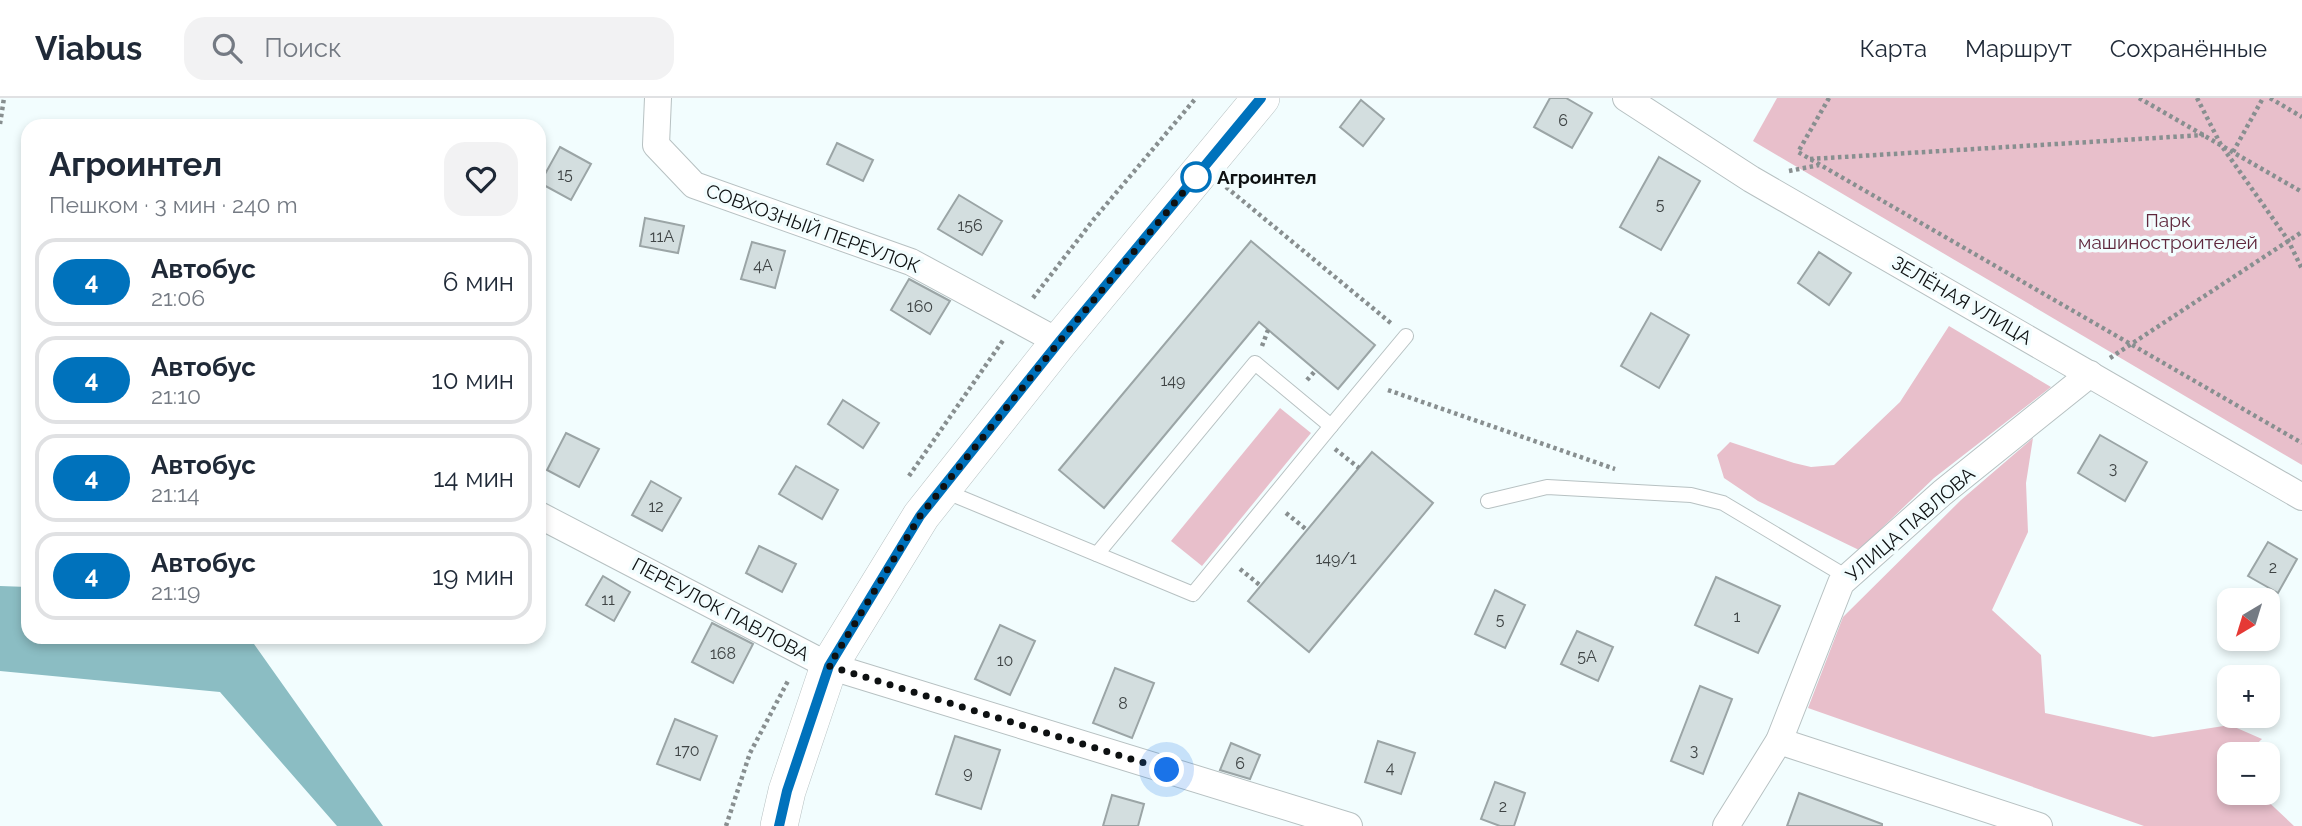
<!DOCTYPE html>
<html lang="ru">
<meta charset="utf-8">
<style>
body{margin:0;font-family:Raleway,sans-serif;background:#f2f2f3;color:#1f2937;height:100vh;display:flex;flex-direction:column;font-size:26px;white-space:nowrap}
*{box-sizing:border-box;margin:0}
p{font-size:23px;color:#747a83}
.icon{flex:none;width:38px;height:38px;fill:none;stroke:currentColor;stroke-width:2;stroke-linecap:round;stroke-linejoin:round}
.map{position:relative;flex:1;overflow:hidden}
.sheet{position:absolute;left:21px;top:21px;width:525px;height:525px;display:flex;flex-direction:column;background:#fff;border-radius:21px;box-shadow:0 4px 10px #0003}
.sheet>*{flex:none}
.badge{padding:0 14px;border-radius:23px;font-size:24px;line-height:46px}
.needle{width:46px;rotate:218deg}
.controls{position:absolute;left:2217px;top:490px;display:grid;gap:14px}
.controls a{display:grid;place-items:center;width:63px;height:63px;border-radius:14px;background:#fff;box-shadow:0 4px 10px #0003;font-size:35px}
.you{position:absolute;width:35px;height:35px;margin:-18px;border:5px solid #fff;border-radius:50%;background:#1a73e8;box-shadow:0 0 0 10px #1a73e833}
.map>.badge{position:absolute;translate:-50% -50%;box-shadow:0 0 0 4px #fff}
.round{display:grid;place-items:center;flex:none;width:74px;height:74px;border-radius:21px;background:#f2f2f3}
.head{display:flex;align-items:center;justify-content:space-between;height:119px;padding:0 28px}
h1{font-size:33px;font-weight:700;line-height:52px}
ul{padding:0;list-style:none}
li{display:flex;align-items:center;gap:21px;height:88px;margin:0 14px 10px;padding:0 14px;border:4px solid #e0e1e3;border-radius:21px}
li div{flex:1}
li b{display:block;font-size:26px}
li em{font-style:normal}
li .badge{min-width:77px;font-weight:700;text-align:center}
header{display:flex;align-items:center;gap:42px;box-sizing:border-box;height:98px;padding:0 35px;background:#fff;border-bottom:2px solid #e0e1e3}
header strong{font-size:33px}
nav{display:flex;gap:38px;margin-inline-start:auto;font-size:24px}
.search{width:490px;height:63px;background:#f2f2f3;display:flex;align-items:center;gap:18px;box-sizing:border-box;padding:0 24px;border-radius:21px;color:#747a83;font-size:26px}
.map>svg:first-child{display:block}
.green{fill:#e8bfcb}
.water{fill:#8bbdc3}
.building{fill:#d3dedf;stroke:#9ba5a6;stroke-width:2}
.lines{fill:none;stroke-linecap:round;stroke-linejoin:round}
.lane-casing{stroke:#b7c1c2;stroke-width:16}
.street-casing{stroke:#b7c1c2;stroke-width:28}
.secondary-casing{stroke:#b7c1c2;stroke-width:38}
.path{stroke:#888f90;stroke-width:4.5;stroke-dasharray:3.5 3.5;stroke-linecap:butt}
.lane{stroke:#fff;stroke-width:14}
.street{stroke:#fff;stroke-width:26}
.secondary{stroke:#fff;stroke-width:37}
.line-casing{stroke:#fff;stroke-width:16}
.line{stroke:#0072bc;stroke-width:10}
.walk{stroke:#0e1112;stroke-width:7;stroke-dasharray:0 12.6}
.stop-dot{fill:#fff;stroke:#0072bc;stroke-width:3.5}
.labels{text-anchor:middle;stroke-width:7;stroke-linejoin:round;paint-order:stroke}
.number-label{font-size:16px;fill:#3f4445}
.stop-label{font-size:19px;font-weight:bold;fill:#0e1112;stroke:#f2fdfe;text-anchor:start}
.park-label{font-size:19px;fill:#5f283d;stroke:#f2fdfe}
.street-label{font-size:19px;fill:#0e1112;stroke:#f2fdfe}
</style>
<header>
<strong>Viabus</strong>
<div class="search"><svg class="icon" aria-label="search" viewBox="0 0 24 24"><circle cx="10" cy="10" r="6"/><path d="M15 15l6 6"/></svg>Поиск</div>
<nav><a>Карта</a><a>Маршрут</a><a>Сохранённые</a></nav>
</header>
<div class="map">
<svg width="2302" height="728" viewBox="0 0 2302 728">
<rect width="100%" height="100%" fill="#f2fdfe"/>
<!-- green -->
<g class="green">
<path d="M1777,0h525v367l-549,-324z"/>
<path d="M1949,228l102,61 -117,91 -75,72 -101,-49 -34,-23 -7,-23 13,-13 64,21 17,4 23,-2 66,-63z"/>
<path d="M1280,310l31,25 -109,133 -31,-25z"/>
<path d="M2033,340l-7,45 2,49 -36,78 49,45 4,58 108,24 77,-12 32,14 -16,15h-16v39h29l35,33h-150l-336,-118 35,-91 118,-117z"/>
</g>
<!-- water -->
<path class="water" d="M0,488l28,1v50h221l134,189h-46l-117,-134 -220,-21z"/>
<!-- building -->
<g class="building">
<path d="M1550,0h16l26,15 -20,35 -38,-21z"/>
<path d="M1361,2l23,19 -21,27 -23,-19z"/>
<path d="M837,45l36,17 -10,21 -36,-17z"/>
<path d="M560,49l31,17 -20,36 -31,-17z"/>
<path d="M1659,59l41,24 -39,69 -41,-23z"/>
<path d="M959,97l43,26 -20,34 -44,-26z"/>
<path d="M645,120l39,8 -6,27 -38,-7z"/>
<path d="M1251,143l124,104 -37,44 -79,-67 -155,186 -45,-38z"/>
<path d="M752,144l33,9 -10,37 -34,-9z"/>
<path d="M1819,154l32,21 -22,32 -31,-22z"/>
<path d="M909,181l41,22 -20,33 -39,-24z"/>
<path d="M1651,215l38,22 -30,53 -38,-22z"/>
<path d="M843,302l36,23 -16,25 -35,-24z"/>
<path d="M566,335l33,16 -20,38 -32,-17z"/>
<path d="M2100,337l47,27 -22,39 -47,-28z"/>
<path d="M1372,354l61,51 -124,149 -61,-51z"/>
<path d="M796,368l42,24 -16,29 -43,-25z"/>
<path d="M651,383l30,17 -19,33 -30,-16z"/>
<path d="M2268,444l29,17 -19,34 -30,-17z"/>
<path d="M759,448l37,18 -14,28 -36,-19z"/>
<path d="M603,478l27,16 -16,29 -28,-16z"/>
<path d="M1716,479l64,29 -22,47 -63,-28z"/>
<path d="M1495,492l30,15 -20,43 -30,-14z"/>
<path d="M712,525l41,21 -20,39 -41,-21z"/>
<path d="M1000,527l35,16 -25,54 -35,-16z"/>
<path d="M1577,533l36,16 -15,34 -37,-17z"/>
<path d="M1115,570l39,15 -22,55 -39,-15z"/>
<path d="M1700,588l32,13 -29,75 -32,-13z"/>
<path d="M675,621l42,17 -17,44 -43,-16z"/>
<path d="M955,638l45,14 -19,59 -45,-15z"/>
<path d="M1378,643l37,12 -14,41 -36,-12z"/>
<path d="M1231,645l29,12 -10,24 -30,-9z"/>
<path d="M1495,684l30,11 -11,33h-14l-19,-7z"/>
<path d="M1799,695l83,31v2h-95z"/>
<path d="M1112,697l32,9 -6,22h-35z"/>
</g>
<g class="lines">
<defs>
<g id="lane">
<path d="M942,392l251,104 138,-168"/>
<path d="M1488,403l59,-14 144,8 32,8 124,74"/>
<path d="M1097,456l158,-191 76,63 75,-90"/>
</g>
<g id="street">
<path d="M658,0l-2,47 38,40 217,77 148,80"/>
<path d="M1626,0l125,81 551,318"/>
<path d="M539,417l290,151 520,160"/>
<path d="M1779,643l260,85"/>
<path d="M1726,728l53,-85 62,-158 101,-90 148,-119"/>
</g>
<path id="secondary" d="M779,728l8,-35 42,-125 92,-150 138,-174 202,-244"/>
</defs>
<!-- lane casing -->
<use href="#lane" class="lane-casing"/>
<!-- street casing -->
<use href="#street" class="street-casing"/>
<!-- secondary casing -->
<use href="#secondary" class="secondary-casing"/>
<!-- path -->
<g class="path">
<path d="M1829,0l-31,54 504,291"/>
<path d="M2139,0l163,94"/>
<path d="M2197,0l24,47 67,95 14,29"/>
<path d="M2270,0l32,19"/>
<path d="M0,26l4,-26"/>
<path d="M2233,54l30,-54"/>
<path d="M1810,61l394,-24"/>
<path d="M1789,73l30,-6"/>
<path d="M1226,89l166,137"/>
<path d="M1033,200l61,-79 102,-121"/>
<path d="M1262,248l6,-16"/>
<path d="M2110,260l192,-126"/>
<path d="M1307,282l9,-10"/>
<path d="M1388,292l227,79"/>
<path d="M1335,351l24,19"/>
<path d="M909,378l95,-137"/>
<path d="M1286,415l21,17"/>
<path d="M1240,471l21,17"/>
<path d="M726,728l24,-73 39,-74"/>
</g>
<!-- lane -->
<use href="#lane" class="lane"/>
<!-- street -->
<use href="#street" class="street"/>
<!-- secondary -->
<use href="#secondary" class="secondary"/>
</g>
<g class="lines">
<defs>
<path id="line" d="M779,728l8,-35 42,-125 91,-150 139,-174 202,-244"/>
</defs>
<!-- line casing -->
<use href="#line" class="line-casing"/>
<!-- line -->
<use href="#line" class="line"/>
<!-- walk -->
<path class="walk" d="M1167,672l-338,-104 91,-150 139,-174 137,-165"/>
</g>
<!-- markers -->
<circle class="stop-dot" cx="1196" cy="79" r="14"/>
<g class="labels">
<!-- number labels -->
<g class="number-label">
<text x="1563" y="28">6</text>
<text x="565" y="82">15</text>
<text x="1660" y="112">5</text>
<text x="970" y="133">156</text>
<text x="662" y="144">11А</text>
<text x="763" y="173">4А</text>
<text x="920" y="214">160</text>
<text x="1173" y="288">149</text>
<text x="2113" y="376">3</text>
<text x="656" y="414">12</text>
<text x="1336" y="466">149/1</text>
<text x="2273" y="475">2</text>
<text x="608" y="507">11</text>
<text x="1737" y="524">1</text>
<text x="1500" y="527">5</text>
<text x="723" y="561">168</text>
<text x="1587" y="564">5А</text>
<text x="1005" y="568">10</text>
<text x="1123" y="611">8</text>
<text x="687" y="658">170</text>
<text x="1694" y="658">3</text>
<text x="1240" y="671">6</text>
<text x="1390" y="675">4</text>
<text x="968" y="680">9</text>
<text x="1503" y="714">2</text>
</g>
<!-- stop labels -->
<g class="stop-label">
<text x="1217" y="86">Агроинтел</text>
</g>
<!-- park labels -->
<g class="park-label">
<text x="2168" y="129">Парк<tspan x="2168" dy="22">машиностроителей</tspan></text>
</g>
<!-- street labels -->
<g class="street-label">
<text transform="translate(813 130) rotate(20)" y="7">СОВХОЗНЫЙ ПЕРЕУЛОК</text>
<text transform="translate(1962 202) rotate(30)" y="7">ЗЕЛЁНАЯ УЛИЦА</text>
<text transform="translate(1910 426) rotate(-41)" y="7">УЛИЦА ПАВЛОВА</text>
<text transform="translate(721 511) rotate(28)" y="7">ПЕРЕУЛОК ПАВЛОВА</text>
</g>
</g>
</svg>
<div class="controls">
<a><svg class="needle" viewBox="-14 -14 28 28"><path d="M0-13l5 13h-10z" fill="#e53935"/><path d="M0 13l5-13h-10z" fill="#747a83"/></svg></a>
<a>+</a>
<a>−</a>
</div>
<div class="you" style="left:1167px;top:672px"></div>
<section class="sheet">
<div class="head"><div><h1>Агроинтел</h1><p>Пешком · 3 мин · 240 m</p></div><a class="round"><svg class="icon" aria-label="heart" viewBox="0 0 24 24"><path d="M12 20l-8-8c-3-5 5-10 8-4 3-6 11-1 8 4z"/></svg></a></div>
<ul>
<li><span class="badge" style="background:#0072bc;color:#fff">4</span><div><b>Автобус</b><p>21:06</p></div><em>6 мин</em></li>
<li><span class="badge" style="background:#0072bc;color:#fff">4</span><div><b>Автобус</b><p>21:10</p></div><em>10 мин</em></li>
<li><span class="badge" style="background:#0072bc;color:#fff">4</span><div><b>Автобус</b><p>21:14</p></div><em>14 мин</em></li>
<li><span class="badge" style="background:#0072bc;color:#fff">4</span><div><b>Автобус</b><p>21:19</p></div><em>19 мин</em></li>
</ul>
</section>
</div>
